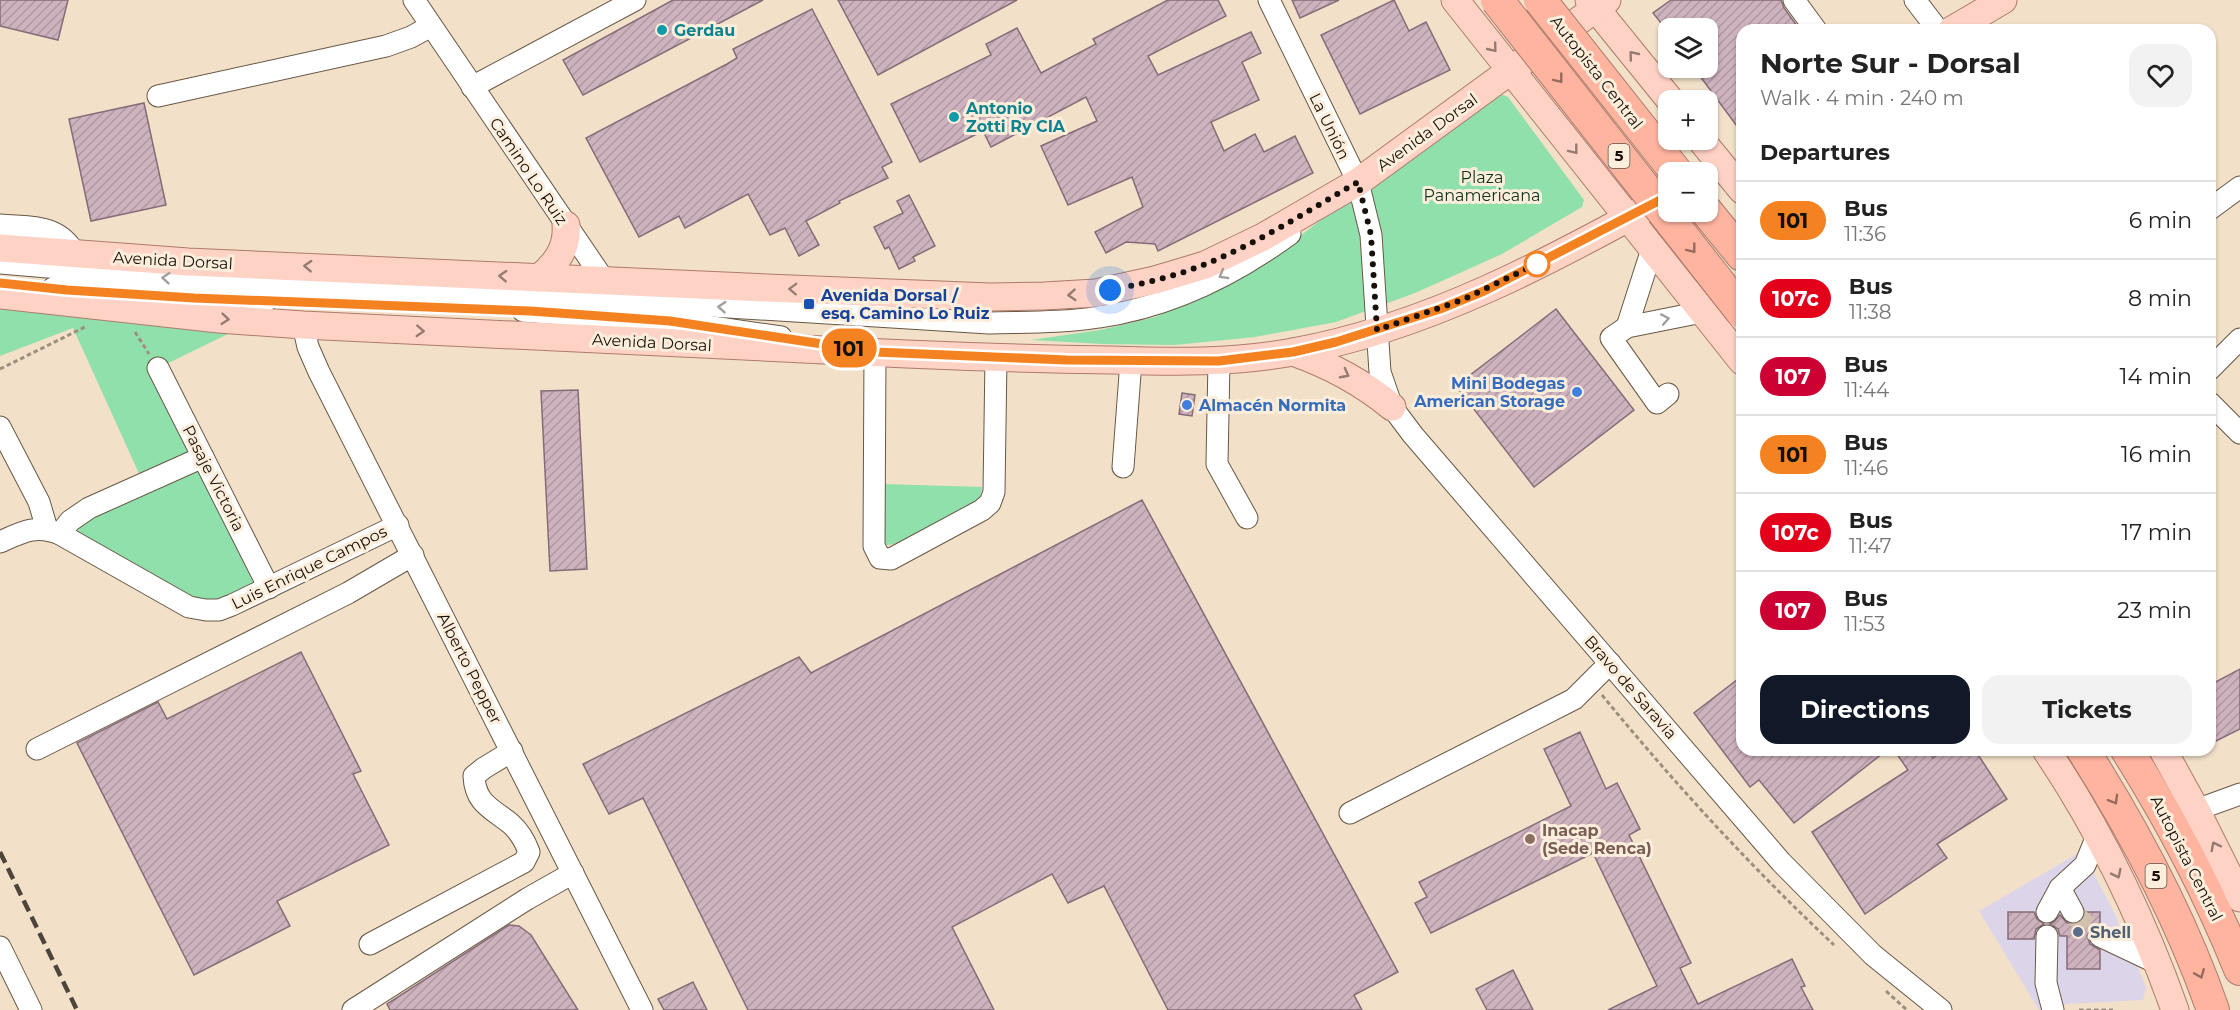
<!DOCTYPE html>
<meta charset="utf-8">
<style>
body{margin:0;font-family:Montserrat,sans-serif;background:#f2f2f2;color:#222;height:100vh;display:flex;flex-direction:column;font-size:22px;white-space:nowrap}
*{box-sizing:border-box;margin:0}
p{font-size:20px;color:#767676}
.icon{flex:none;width:33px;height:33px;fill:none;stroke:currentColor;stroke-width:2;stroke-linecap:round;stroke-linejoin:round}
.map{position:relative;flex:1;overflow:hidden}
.details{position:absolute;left:1736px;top:24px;width:480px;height:732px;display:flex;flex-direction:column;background:#fff;border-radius:18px;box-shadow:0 2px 4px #0004}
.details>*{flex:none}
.badge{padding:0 12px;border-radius:20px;font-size:21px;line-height:39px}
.buttons{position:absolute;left:1658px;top:18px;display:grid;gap:12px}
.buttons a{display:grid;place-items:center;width:60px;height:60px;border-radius:12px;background:#fff;box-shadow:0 2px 4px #0004;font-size:30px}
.you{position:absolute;width:30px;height:30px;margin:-15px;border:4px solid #fff;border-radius:50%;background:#1a73e8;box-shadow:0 0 0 9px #1a73e833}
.map>.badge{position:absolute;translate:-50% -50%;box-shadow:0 0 0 3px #fff}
h2{padding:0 24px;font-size:22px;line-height:54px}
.round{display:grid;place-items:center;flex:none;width:63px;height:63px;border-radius:18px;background:#f2f2f2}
.head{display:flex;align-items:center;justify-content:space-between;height:102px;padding:0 24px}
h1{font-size:28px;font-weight:700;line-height:45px}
.button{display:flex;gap:12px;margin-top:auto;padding:12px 24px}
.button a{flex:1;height:69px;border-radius:18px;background:#111827;color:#fff;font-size:24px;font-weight:700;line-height:69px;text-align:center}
.button a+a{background:#f2f2f2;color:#222}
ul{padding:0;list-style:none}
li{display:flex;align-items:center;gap:18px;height:78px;padding:0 24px;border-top:2px solid #e0e0e0}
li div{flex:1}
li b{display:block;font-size:22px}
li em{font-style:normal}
li .badge{min-width:66px;font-weight:700;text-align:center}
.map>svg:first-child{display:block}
.commercial{fill:#dcd5ea}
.green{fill:#90e0ab}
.building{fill:url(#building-hatch);stroke:#866c78;stroke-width:1.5}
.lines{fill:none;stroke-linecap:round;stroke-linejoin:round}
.minor-tunnel{stroke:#d1c1ac;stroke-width:21;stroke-dasharray:21 10;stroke-linecap:butt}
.minor-casing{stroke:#685845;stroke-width:23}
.major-casing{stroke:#ad7b6b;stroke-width:29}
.highway-casing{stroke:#ad7b6b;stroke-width:34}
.path{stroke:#9c8f7e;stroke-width:3;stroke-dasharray:4.5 3;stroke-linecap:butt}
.minor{stroke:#fff;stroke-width:21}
.major{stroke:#ffd2c6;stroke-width:27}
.highway{stroke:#ffb4a0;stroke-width:32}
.rail{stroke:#4e453a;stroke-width:4.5;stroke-dasharray:12 6;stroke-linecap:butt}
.highway-bridge-casing{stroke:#ad7b6b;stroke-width:34;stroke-linecap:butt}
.highway-bridge{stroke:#ffb4a0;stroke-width:32}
.oneway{stroke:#967b71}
.oneway2{stroke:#966a5c}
.oneway3{stroke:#a29f9d}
.line-casing{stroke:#fff;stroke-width:14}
.line{stroke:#f58220;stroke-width:9}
.walk{stroke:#161009;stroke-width:6;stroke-dasharray:0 10.8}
.culture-dot{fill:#0f9aa8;stroke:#fdeedc;stroke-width:2}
.stop-dot{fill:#fff;stroke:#f58220;stroke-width:3}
.transit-dot{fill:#1a4fb4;stroke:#fdeedc;stroke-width:2}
.shop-dot{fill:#3f7fe0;stroke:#fdeedc;stroke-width:2}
.education-dot{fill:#8d6e63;stroke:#fdeedc;stroke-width:2}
.service-dot{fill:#5c6f8a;stroke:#fdeedc;stroke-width:2}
.labels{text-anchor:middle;stroke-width:6;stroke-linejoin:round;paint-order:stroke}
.shield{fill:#fdeedc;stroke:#5b5348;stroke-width:1.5}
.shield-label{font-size:15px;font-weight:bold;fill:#161009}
.culture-label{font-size:16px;font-weight:bold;fill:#0d838f;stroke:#fdeedc;text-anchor:start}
.street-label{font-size:16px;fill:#161009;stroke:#fdeedc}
.park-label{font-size:16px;fill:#0b321c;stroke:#fdeedc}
.transit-label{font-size:16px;font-weight:bold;fill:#164399;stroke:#fdeedc;text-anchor:start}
.shop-label{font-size:16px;font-weight:bold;fill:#366cbe;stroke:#fdeedc;text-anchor:end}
.education-label{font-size:16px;font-weight:bold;fill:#785e54;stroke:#fdeedc;text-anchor:start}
.service-label{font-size:16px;font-weight:bold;fill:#4e5e75;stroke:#fdeedc;text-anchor:start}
</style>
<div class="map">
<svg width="2240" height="1010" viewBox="0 0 2240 1010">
<defs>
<pattern id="building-hatch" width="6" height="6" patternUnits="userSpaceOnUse" patternTransform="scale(1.5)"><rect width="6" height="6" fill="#ceb2be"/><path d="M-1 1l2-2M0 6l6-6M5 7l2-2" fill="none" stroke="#b098a2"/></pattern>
</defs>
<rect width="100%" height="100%" fill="#f2e0c9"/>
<!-- commercial -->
<path class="commercial" d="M2082,851l33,63 31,73 -3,13 -76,4 -19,6h-9l-60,-99z"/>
<!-- green -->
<g class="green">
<path d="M1498,93l10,4 76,103 -2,7 -80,47 -87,39 -79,29 -81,15 -80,8 -73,-1 -71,-4 69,-10 35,-8 20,-5 38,-16 80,-44 71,-55z"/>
<path d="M0,306l230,27 -80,39 106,216 -35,14 -33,-4 -111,-64 3,-9 66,-36 -73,-161 -73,28z"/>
<path d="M883,484l99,3 -3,14 -84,43 -8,1 -4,-4z"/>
</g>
<!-- building -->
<g class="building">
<path d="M0,0h68l-10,40 -58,-14z"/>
<path d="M673,0h90l-180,95 -20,-35z"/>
<path d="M838,0h179l-139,75z"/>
<path d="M1168,0h50l8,16 -78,40 10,19 93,-43 10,21 -19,9 17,38 -48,22 13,29 31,-17 9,18 31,-16 18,37 -155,78 -3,-7 -29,-2 -20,11 -11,-21 48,-25 -11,-30 -64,28 -27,-59 56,-25 -11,-24 -95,50 -8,-16 -63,31 -29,-58 100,-49 -5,-11 31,-16 24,45 55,-29 -3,-5z"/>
<path d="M1292,0h47l-39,18z"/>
<path d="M1394,0l15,31 17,-9 24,48 -90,44 -39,-79z"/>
<path d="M1671,0h110l3,8 16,22h-58v103l-48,-65h13v-40h-42l-12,-15z"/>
<path d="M812,9l80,153 -10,5 6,11 -49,23 1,2 -34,18 13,24 -20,11 -14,-28 -15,7 -22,-41 -63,34 -6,-12 -40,21 -53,-99 141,-74 10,-6 -4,-9z"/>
<path d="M144,103l22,102 -75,16 -22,-102z"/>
<path d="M909,195l26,51 -22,11 2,4 -16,8 -10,-22 -4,2 -11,-22 29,-14 -6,-12z"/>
<path d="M1556,309l78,101 -100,77 -78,-101z"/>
<path d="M578,390l9,179 -37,2 -9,-180z"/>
<path d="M1182,393l13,2 -3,21 -13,-2z"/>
<path d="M1142,500l256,472 -44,23 8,15h-194l-64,-124 -36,17 -16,-29 -100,53 42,83h-246l-105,-212 -34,16 -26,-50 216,-107 12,16z"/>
<path d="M301,652l60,119 -8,3 36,71 -112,56 13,25 -96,49 -117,-232 81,-41 9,17z"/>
<path d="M2240,669v60l-24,12 -6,-13v-43z"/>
<path d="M1742,676v74h145l-93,73 -35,-43 -9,7 -56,-74z"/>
<path d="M1580,732l26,57 11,-6 23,46 -11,6 62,128 -11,5 18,36 94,-45 13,27 -4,1 12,23h-205l49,-24 -64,-133 -162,80 -16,-30 12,-6 -8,-15 152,-76 -27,-57z"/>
<path d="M1894,750h34l5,8 11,-8h31l32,49 -70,45 10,14 -82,56 -53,-82 96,-62z"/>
<path d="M2008,912h26l3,7 7,5 -8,5 -2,10h-26z"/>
<path d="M2086,912h14v11l-8,3 -5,10 3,8 10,6v19h-33v-33h-7l-2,-7 -8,-5 4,-2 6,-7 7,8h12l5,-4z"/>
<path d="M509,925l10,1 12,9 47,75h-188l-3,-6z"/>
<path d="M1513,970l20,40h-46l-11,-21z"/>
<path d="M693,982l14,28h-43l-6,-11z"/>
</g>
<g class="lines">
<!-- minor-tunnel -->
<path class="minor-tunnel" d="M2073,912l8,9 19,15"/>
<defs>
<g id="minor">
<path d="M414,0l196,289"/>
<path d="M1269,0l89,182 13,53 9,137 12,35 21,28 368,427 92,93 68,55"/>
<path d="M1794,0l22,30"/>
<path d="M1915,0l23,30"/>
<path d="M472,87l163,-87"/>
<path d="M158,96l228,-50 25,-9 20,-11"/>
<path d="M2210,209l30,-22"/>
<path d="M0,225c32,3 58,-2 76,30"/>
<path d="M0,263l246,21 283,15 117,3 343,21c37,-1 74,0 110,-6 70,-10 135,-42 191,-83"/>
<path d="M53,288l141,10 73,2"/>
<path d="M523,311l169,13 89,13"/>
<path d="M303,325l5,22 11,25 323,638"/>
<path d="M1627,327l25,-78"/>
<path d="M863,350l12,2 -1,194 6,12 11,1 91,-49 8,-7 4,-11 2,-134"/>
<path d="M1219,361l-2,103 30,54"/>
<path d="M158,368l111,220"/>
<path d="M2210,369l30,-30"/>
<path d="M1668,394l-11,9 -46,-65 16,-11 75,-15"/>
<path d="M2210,403l30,30"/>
<path d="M0,427l39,75 8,27"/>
<path d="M1123,467l8,-106"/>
<path d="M60,534l10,-13 19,-13 114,-51"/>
<path d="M0,542c22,-10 36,-18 60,-8l129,73 17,3h13l13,-5 166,-80"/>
<path d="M37,749l311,-156 65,-38"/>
<path d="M2196,810l44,-16"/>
<path d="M1350,813l224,-114 36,-36"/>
<path d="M2060,888l13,24"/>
<path d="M2047,912l13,-24 25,-23 12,-29"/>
<path d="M2047,936l-1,47 7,27"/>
<path d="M2100,936l57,27"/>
<path d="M370,944l154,-82 5,-10c-4,-11 -9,-20 -18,-28 -18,-15 -36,-20 -37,-48l10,-8 28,-17"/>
<path d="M0,947l31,63"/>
<path d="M353,1010l174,-111 46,-26"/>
</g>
<g id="major">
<path d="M1455,0l287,361"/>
<path d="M1589,0l81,100"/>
<path d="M1952,30l51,-30"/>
<path d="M1701,140l41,50"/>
<path d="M0,248l188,14 579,26 223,9 54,-1 52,-3 59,-13 50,-15 58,-28 95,-55 249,-182"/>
<path d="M539,278c17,-14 29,-30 27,-53"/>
<path d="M0,295l219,24 84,6c202,10 403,19 604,29 68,3 136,5 204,6 61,2 122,3 182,-8 133,-24 258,-91 375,-156"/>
<path d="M1293,352c37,13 69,30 99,55"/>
<path d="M2046,750c54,80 97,170 129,260"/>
<path d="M2163,750l33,60 44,88"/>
</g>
<g id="highway">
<path d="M1707,212l35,43"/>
<path d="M2083,750c52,82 98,168 130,260"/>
<path d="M2127,750c44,70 82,142 113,219"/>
</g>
</defs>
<!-- minor casing -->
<use href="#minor" class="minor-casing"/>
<!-- major casing -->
<use href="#major" class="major-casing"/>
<!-- highway casing -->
<use href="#highway" class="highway-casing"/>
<!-- path -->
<g class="path">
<path d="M135,332l14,22"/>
<path d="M0,369l87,-43"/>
<path d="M1602,695c72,88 149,172 232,250"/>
<path d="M1886,991l21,19"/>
<path d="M2079,1010h34"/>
</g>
<!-- minor -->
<use href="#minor" class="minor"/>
<!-- major -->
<use href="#major" class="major"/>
<!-- highway -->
<use href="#highway" class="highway"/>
<!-- rail -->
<path class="rail" d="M0,852l77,158"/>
<defs>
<g id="highway-bridge">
<path d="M1497,0l245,312"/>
<path d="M1540,0l136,172"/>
</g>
</defs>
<!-- highway-bridge casing -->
<use href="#highway-bridge" class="highway-bridge-casing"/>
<!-- highway-bridge -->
<use href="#highway-bridge" class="highway-bridge"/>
</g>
<!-- one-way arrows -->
<defs><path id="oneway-chevron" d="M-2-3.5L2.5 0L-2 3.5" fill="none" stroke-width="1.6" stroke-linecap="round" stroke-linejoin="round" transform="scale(1.5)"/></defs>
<g class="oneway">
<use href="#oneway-chevron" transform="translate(1493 48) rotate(51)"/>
<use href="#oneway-chevron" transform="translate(1633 55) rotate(-129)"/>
<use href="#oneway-chevron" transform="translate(1574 150) rotate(52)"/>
<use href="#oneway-chevron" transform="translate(308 266) rotate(-177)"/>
<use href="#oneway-chevron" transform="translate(503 276) rotate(-177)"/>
<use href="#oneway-chevron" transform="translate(793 289) rotate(-178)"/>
<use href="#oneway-chevron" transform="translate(1072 295) rotate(176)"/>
<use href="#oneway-chevron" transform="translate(225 319) rotate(5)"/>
<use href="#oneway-chevron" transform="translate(420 331) rotate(3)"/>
<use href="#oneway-chevron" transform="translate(1345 374) rotate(28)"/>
<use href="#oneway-chevron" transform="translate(2215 846) rotate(-117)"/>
<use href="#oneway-chevron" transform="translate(2117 874) rotate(64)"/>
</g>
<g class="oneway2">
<use href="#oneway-chevron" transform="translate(1559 79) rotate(52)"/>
<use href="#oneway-chevron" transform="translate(1692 249) rotate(52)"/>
<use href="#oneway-chevron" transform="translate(2114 800) rotate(60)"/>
<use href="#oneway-chevron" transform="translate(2200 974) rotate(68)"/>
</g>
<g class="oneway3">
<use href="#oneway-chevron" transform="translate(1223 275) rotate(150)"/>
<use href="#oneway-chevron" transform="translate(166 278) rotate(-175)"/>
<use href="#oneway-chevron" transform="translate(722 307) rotate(-176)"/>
<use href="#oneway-chevron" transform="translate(1665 319) rotate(-11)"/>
</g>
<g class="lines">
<defs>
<path id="line" d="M0,283l67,7 127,8 336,13 140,10 205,31 192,8 152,1 74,-9 43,-10 104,-33 44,-18 184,-95"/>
</defs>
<!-- line casing -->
<use href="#line" class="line-casing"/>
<!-- line -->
<use href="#line" class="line"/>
<!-- walk -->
<path class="walk" d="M1110,290c33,-6 67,-14 98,-27 52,-21 101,-53 150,-81l13,53 6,95 85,-30 83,-40 -8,4"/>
</g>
<!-- markers -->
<g class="culture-dot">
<circle cx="662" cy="30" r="6"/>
<circle cx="954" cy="117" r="6"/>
</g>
<circle class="stop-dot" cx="1537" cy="264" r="12"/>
<rect class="transit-dot" x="803" y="298" width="12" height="12" rx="3"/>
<g class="shop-dot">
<circle cx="1577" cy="392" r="6"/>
<circle cx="1187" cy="405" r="6"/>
</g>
<circle class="education-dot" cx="1530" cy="839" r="6"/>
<circle class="service-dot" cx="2078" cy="932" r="6"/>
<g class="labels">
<!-- shield labels -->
<g class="shield">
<rect x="1608.5" y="144" width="21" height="24" rx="4.5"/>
<rect x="2145.5" y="864" width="21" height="24" rx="4.5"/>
</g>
<g class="shield-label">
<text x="1619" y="161">5</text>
<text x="2156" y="881">5</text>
</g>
<!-- culture labels -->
<g class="culture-label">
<text x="674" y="36">Gerdau</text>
<text x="966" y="114">Antonio<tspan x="966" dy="18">Zotti Ry CIA</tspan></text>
</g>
<!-- street labels -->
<g class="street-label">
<text transform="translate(1597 72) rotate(52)" y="6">Autopista Central</text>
<text transform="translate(1330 126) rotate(64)" y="6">La Unión</text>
<text transform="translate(1427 132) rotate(-36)" y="6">Avenida Dorsal</text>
<text transform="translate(529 171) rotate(56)" y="6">Camino Lo Ruiz</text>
<text transform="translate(173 260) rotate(3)" y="6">Avenida Dorsal</text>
<text transform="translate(652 342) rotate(3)" y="6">Avenida Dorsal</text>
<text transform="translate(214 478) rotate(63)" y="6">Pasaje Victoria</text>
<text transform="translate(309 567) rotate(-26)" y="6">Luis Enrique Campos</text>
<text transform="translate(470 668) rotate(63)" y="6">Alberto Pepper</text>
<text transform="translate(1631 687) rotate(49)" y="6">Bravo de Saravia</text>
<text transform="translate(2187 858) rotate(63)" y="6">Autopista Central</text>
</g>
<!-- park labels -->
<g class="park-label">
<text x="1482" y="183">Plaza<tspan x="1482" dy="18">Panamericana</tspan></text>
</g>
<!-- transit labels -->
<g class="transit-label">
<text x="821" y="301">Avenida Dorsal /<tspan x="821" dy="18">esq. Camino Lo Ruiz</tspan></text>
</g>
<!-- shop labels -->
<g class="shop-label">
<text x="1565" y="389">Mini Bodegas<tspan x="1565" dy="18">American Storage</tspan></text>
<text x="1199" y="411" text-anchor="start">Almacén Normita</text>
</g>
<!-- education labels -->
<g class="education-label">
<text x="1542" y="836">Inacap<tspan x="1542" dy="18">(Sede Renca)</tspan></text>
</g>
<!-- service labels -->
<g class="service-label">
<text x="2090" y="938">Shell</text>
</g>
</g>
</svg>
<div class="buttons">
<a><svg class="icon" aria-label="layers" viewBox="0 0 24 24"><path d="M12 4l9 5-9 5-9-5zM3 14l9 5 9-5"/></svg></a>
<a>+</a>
<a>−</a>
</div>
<div class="you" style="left:1110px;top:290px"></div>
<b class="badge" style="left:849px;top:348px;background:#f58220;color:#111">101</b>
<section class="details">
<div class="head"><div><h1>Norte Sur - Dorsal</h1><p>Walk · 4 min · 240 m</p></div><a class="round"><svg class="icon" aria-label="heart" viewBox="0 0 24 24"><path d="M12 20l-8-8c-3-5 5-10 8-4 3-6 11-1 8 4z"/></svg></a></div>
<h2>Departures</h2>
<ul>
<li><span class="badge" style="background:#f58220;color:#111">101</span><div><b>Bus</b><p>11:36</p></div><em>6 min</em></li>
<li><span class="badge" style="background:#e2001a;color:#fff">107c</span><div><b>Bus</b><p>11:38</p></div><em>8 min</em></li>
<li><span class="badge" style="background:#c03;color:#fff">107</span><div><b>Bus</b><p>11:44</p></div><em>14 min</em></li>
<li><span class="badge" style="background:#f58220;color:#111">101</span><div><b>Bus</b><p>11:46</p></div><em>16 min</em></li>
<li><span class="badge" style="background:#e2001a;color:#fff">107c</span><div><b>Bus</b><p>11:47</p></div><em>17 min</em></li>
<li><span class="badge" style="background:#c03;color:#fff">107</span><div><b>Bus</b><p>11:53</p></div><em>23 min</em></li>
</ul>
<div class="button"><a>Directions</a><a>Tickets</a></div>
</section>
</div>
